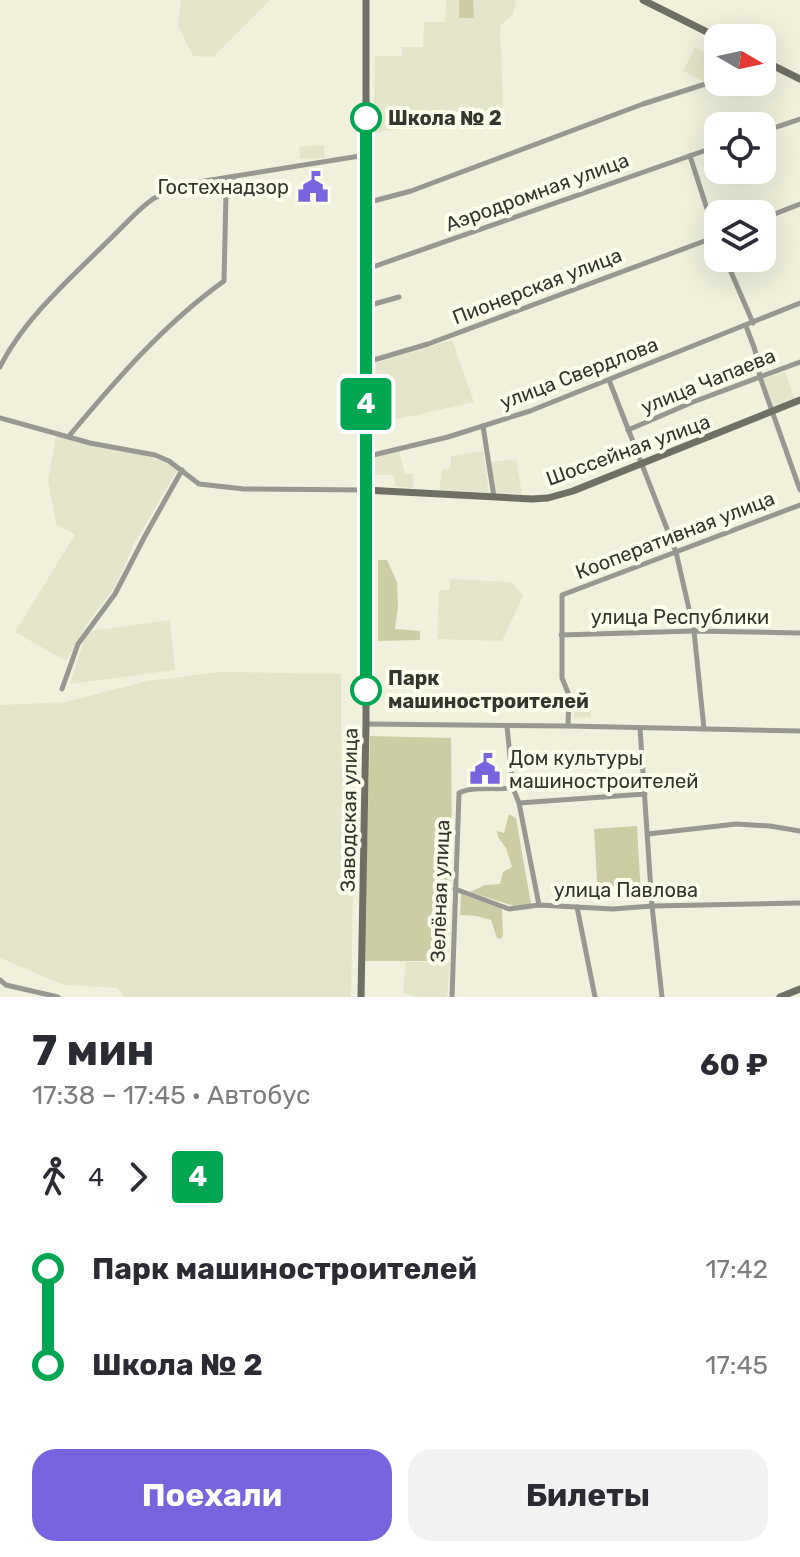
<!DOCTYPE html>
<html lang="ru">
<meta charset="utf-8">
<style>
body{margin:0;font-family:Rubik,sans-serif;background:#f2f2f3;color:#2b2b33;height:100vh;display:flex;flex-direction:column;font-size:30px;white-space:nowrap}
*{box-sizing:border-box;margin:0}
p{font-size:26px;color:#7c7c81}
.icon{flex:none;width:44px;height:44px;fill:none;stroke:currentColor;stroke-width:2;stroke-linecap:round;stroke-linejoin:round}
.map{position:relative;height:997px;overflow:hidden}
.side{display:flex;flex-direction:column;background:#fff;flex:1}
.side>*{flex:none}
.badge{padding:0 16px;border-radius:6px;font-size:28px;line-height:52px}
.needle{width:52px;rotate:99deg}
.tools{position:absolute;left:704px;top:24px;display:grid;gap:16px}
.tools a{display:grid;place-items:center;width:72px;height:72px;border-radius:16px;background:#fff;box-shadow:0 8px 32px #0002;font-size:40px}
.map>.badge{position:absolute;translate:-50% -50%;box-shadow:0 0 0 4px #fff}
.legs{display:flex;align-items:center;gap:12px;height:88px;padding:0 32px;font-size:26px}
.legs p{margin-inline-start:auto}
.headline{display:flex;align-items:center;justify-content:space-between;height:136px;padding:0 32px}
h1{font-size:44px;font-weight:700;line-height:60px}
.cta{display:flex;gap:16px;margin-top:auto;padding:16px 32px}
.cta a{flex:1;height:92px;border-radius:24px;background:#7964df;color:#fff;font-size:32px;font-weight:700;line-height:92px;text-align:center}
.cta a+a{background:#f2f2f3;color:#2b2b33}
ul{padding:0 32px;list-style:none}
li{display:flex;align-items:center;gap:28px;height:96px;font-size:30px}
li i{display:grid;place-items:center;width:12px;height:100%;margin:0 10px;background:currentColor}
li i::after{content:'';width:20px;height:20px;margin:-10px;border:6px solid;border-radius:50%;background:#fff}
li p{margin-inline-start:auto}
li:first-child i{background:linear-gradient(#0000 50%,currentColor 0)}
li:last-child i{background:linear-gradient(currentColor 50%,#0000 0)}
.map>svg:first-child{display:block}
.built{fill:#e5e5cb}
.green{fill:#cdcda5}
.lines{fill:none;stroke-linecap:round;stroke-linejoin:round}
.street{stroke:#989891;stroke-width:5}
.secondary{stroke:#6f6f64;stroke-width:7}
.line-1-casing{stroke:#fff;stroke-width:18}
.line-1{stroke:#00a651;stroke-width:12}
.stop-1-dot{fill:#fff;stroke:#00a651;stroke-width:4}
.labels{text-anchor:middle;stroke-width:8;stroke-linejoin:round;paint-order:stroke}
.stop-label{font-size:20px;font-weight:bold;fill:#35352e;stroke:#fdfeeb;text-anchor:start}
.poi-label{font-size:20px;fill:#35352e;stroke:#fdfeeb;text-anchor:end}
.street-label{font-size:20px;fill:#35352e;stroke:#fdfeeb}
</style>
<div class="map">
<svg width="800" height="997" viewBox="0 0 800 997">
<rect width="100%" height="100%" fill="#f0f0dd"/>
<!-- built -->
<g class="built">
<path d="M181,0h89l-57,57 -20,-1 -15,-30z"/>
<path d="M446,0h70l-3,15 -13,11 3,82 -25,10 -105,15 2,-77h27v-9h21l1,-25h21z"/>
<path d="M695,47l22,11 -12,24 -22,-11z"/>
<path d="M324,145l1,13 -25,1 -1,-12z"/>
<path d="M452,340l22,62 -102,23 4,-62z"/>
<path d="M785,372l9,26 -21,8 -9,-27z"/>
<path d="M56,436l84,18 29,9 8,7 -43,74 -18,41 -27,36 -23,40 -51,-29 60,-97 -19,-11 -8,-43z"/>
<path d="M399,451l6,23h8v14l-18,-2 -1,-11h-20l-2,-18z"/>
<path d="M483,451l6,42 -50,-2 3,-21 9,-2v-12z"/>
<path d="M516,459l6,35 -27,-1 -4,-31z"/>
<path d="M450,579l62,3 11,14 -21,45 -65,-2 2,-49h11z"/>
<path d="M170,620l5,50 -105,14 15,-46 6,-7z"/>
<path d="M221,672l120,2v93l14,1 -4,229h-226l-8,-9 -53,-3 -64,-27v-253l65,-3 83,-21z"/>
<path d="M589,689l2,28 -17,1 -1,-28z"/>
<path d="M406,962h44l-3,35h-27l-17,-4z"/>
</g>
<!-- green -->
<g class="green">
<path d="M459,0h14l1,18h-15z"/>
<path d="M378,560h9l10,22 1,25 -3,22 25,2v9l-42,1z"/>
<path d="M370,736l81,2 1,99 -4,124h-84z"/>
<path d="M509,814l7,4 15,86 -17,2 -44,-14 15,-7 15,-1 3,-12 9,-5 -6,-19 -8,-11 -1,-6 7,2z"/>
<path d="M637,826l4,70 -43,2 -4,-69z"/>
<path d="M461,894l41,15 1,27 -3,3 -3,-1 -6,-18 -15,-4 -16,-1z"/>
</g>
<g class="lines">
<!-- street -->
<g class="street">
<path d="M762,132l38,-13"/>
<path d="M690,156l28,87"/>
<path d="M366,203l45,-12 232,-87 75,-24"/>
<path d="M762,219l38,-15"/>
<path d="M725,258l28,65"/>
<path d="M367,269l351,-123"/>
<path d="M367,306l32,-9"/>
<path d="M746,326l9,24 5,27 40,113"/>
<path d="M367,362l61,-18 290,-108"/>
<path d="M0,367c24,-49 74,-92 112,-130 13,-12 26,-28 41,-38 12,-8 25,-12 39,-16l174,-28"/>
<path d="M609,380l67,172 18,79 10,98"/>
<path d="M0,418l90,25 65,12 14,6 30,23 45,5 121,1"/>
<path d="M483,426l11,71"/>
<path d="M628,430l65,-28 107,-40"/>
<path d="M69,436c47,-56 95,-112 155,-155l2,-87 9,-18"/>
<path d="M365,457l83,-20 82,-26 270,-108"/>
<path d="M561,635l133,-4 106,2"/>
<path d="M62,689l16,-45 37,-50 30,-58 37,-66"/>
<path d="M366,724l202,2 232,5"/>
<path d="M507,726l6,62 6,15 20,102"/>
<path d="M568,726l1,-31 -7,-17v-83l238,-90"/>
<path d="M640,728l12,178 10,91"/>
<path d="M519,803l126,-9"/>
<path d="M648,834l88,-10 34,2 30,5"/>
<path d="M455,889l54,20 30,-4 74,4 39,-3 148,-3"/>
<path d="M577,907l18,90"/>
<path d="M0,980l6,5 52,12"/>
<path d="M452,997l7,-204c14,-7 37,-3 54,-5"/>
</g>
<!-- secondary -->
<g class="secondary">
<path d="M643,0l76,38"/>
<path d="M762,60l38,19"/>
<path d="M365,490l167,9 16,-1 25,-7 227,-91"/>
<path d="M361,997l5,-273v-724"/>
<path d="M780,997l20,-8"/>
</g>
</g>
<g class="lines">
<defs>
<path id="line-1" d="M366,118v572"/>
</defs>
<!-- line-1 casing -->
<use href="#line-1" class="line-1-casing"/>
<!-- line-1 -->
<use href="#line-1" class="line-1"/>
</g>
<!-- icons -->
<defs>
<symbol id="civic-bare" viewBox="-9 -9 18 18"><path d="M-.6-6.5H3V-4.5H.6V-3L4-1V1h2V6H-6V1h2V-1L-.6-3ZM-1.2 2.5V6h2.4V2.5Z" fill="#7964df" stroke="#fdfeeb" stroke-width="2.5" paint-order="stroke"/></symbol>
</defs>
<g fill-rule="evenodd">
<use href="#civic-bare" x="291" y="165" width="44" height="44"/>
<use href="#civic-bare" x="463" y="747" width="44" height="44"/>
</g>
<!-- markers -->
<g class="stop-1-dot">
<circle cx="366" cy="118" r="14"/>
<circle cx="366" cy="690" r="14"/>
</g>
<g class="labels">
<!-- stop labels -->
<g class="stop-label">
<text x="388" y="125">Школа № 2</text>
<text x="388" y="685">Парк<tspan x="388" dy="23">машиностроителей</tspan></text>
</g>
<!-- poi labels -->
<g class="poi-label">
<text x="289" y="194">Гостехнадзор</text>
<text x="509" y="765" text-anchor="start">Дом культуры<tspan x="509" dy="23">машиностроителей</tspan></text>
</g>
<!-- street labels -->
<g class="street-label">
<text transform="translate(537 192) rotate(-20)" y="7">Аэродромная улица</text>
<text transform="translate(537 286) rotate(-21)" y="7">Пионерская улица</text>
<text transform="translate(579 373) rotate(-21)" y="7">улица Свердлова</text>
<text transform="translate(708 381) rotate(-22)" y="7">улица Чапаева</text>
<text transform="translate(628 450) rotate(-20)" y="7">Шоссейная улица</text>
<text transform="translate(675 535) rotate(-21)" y="7">Кооперативная улица</text>
<text x="680" y="624">улица Республики</text>
<text transform="translate(349 810) rotate(-89)" y="7">Заводская улица</text>
<text x="626" y="897">улица Павлова</text>
<text transform="translate(440 891) rotate(-88)" y="7">Зелёная улица</text>
</g>
</g>
</svg>
<div class="tools">
<a><svg class="needle" viewBox="-14 -14 28 28"><path d="M0-13l5 13h-10z" fill="#e53935"/><path d="M0 13l5-13h-10z" fill="#7c7c81"/></svg></a>
<a><svg class="icon" aria-label="locate" viewBox="0 0 24 24"><circle cx="12" cy="12" r="6"/><path d="M12 2v4M12 18v4M2 12h4M18 12h4"/></svg></a>
<a><svg class="icon" aria-label="layers" viewBox="0 0 24 24"><path d="M12 4l9 5-9 5-9-5zM3 14l9 5 9-5"/></svg></a>
</div>
<b class="badge" style="left:366px;top:404px;background:#00a651;color:#fff">4</b>
</div>
<section class="side">
<div class="headline"><div><h1>7 мин</h1><p>17:38 – 17:45 · Автобус</p></div><b>60 ₽</b></div>
<div class="legs"><svg class="icon" aria-label="walk" viewBox="0 0 24 24"><circle cx="13" cy="4" r="2"/><path d="M13 8l-2 6 4 7M11 14l-3 7M7 12l3-4h3l4 4"/></svg>4<svg class="icon" aria-label="forward" viewBox="0 0 24 24"><path d="M9 5l7 7-7 7"/></svg><b class="badge" style="background:#00a651;color:#fff">4</b></div>
<ul>
<li><i style="color:#00a651"></i><b>Парк машиностроителей</b><p>17:42</p></li>
<li><i style="color:#00a651"></i><b>Школа № 2</b><p>17:45</p></li>
</ul>
<div class="cta"><a>Поехали</a><a>Билеты</a></div>
</section>
